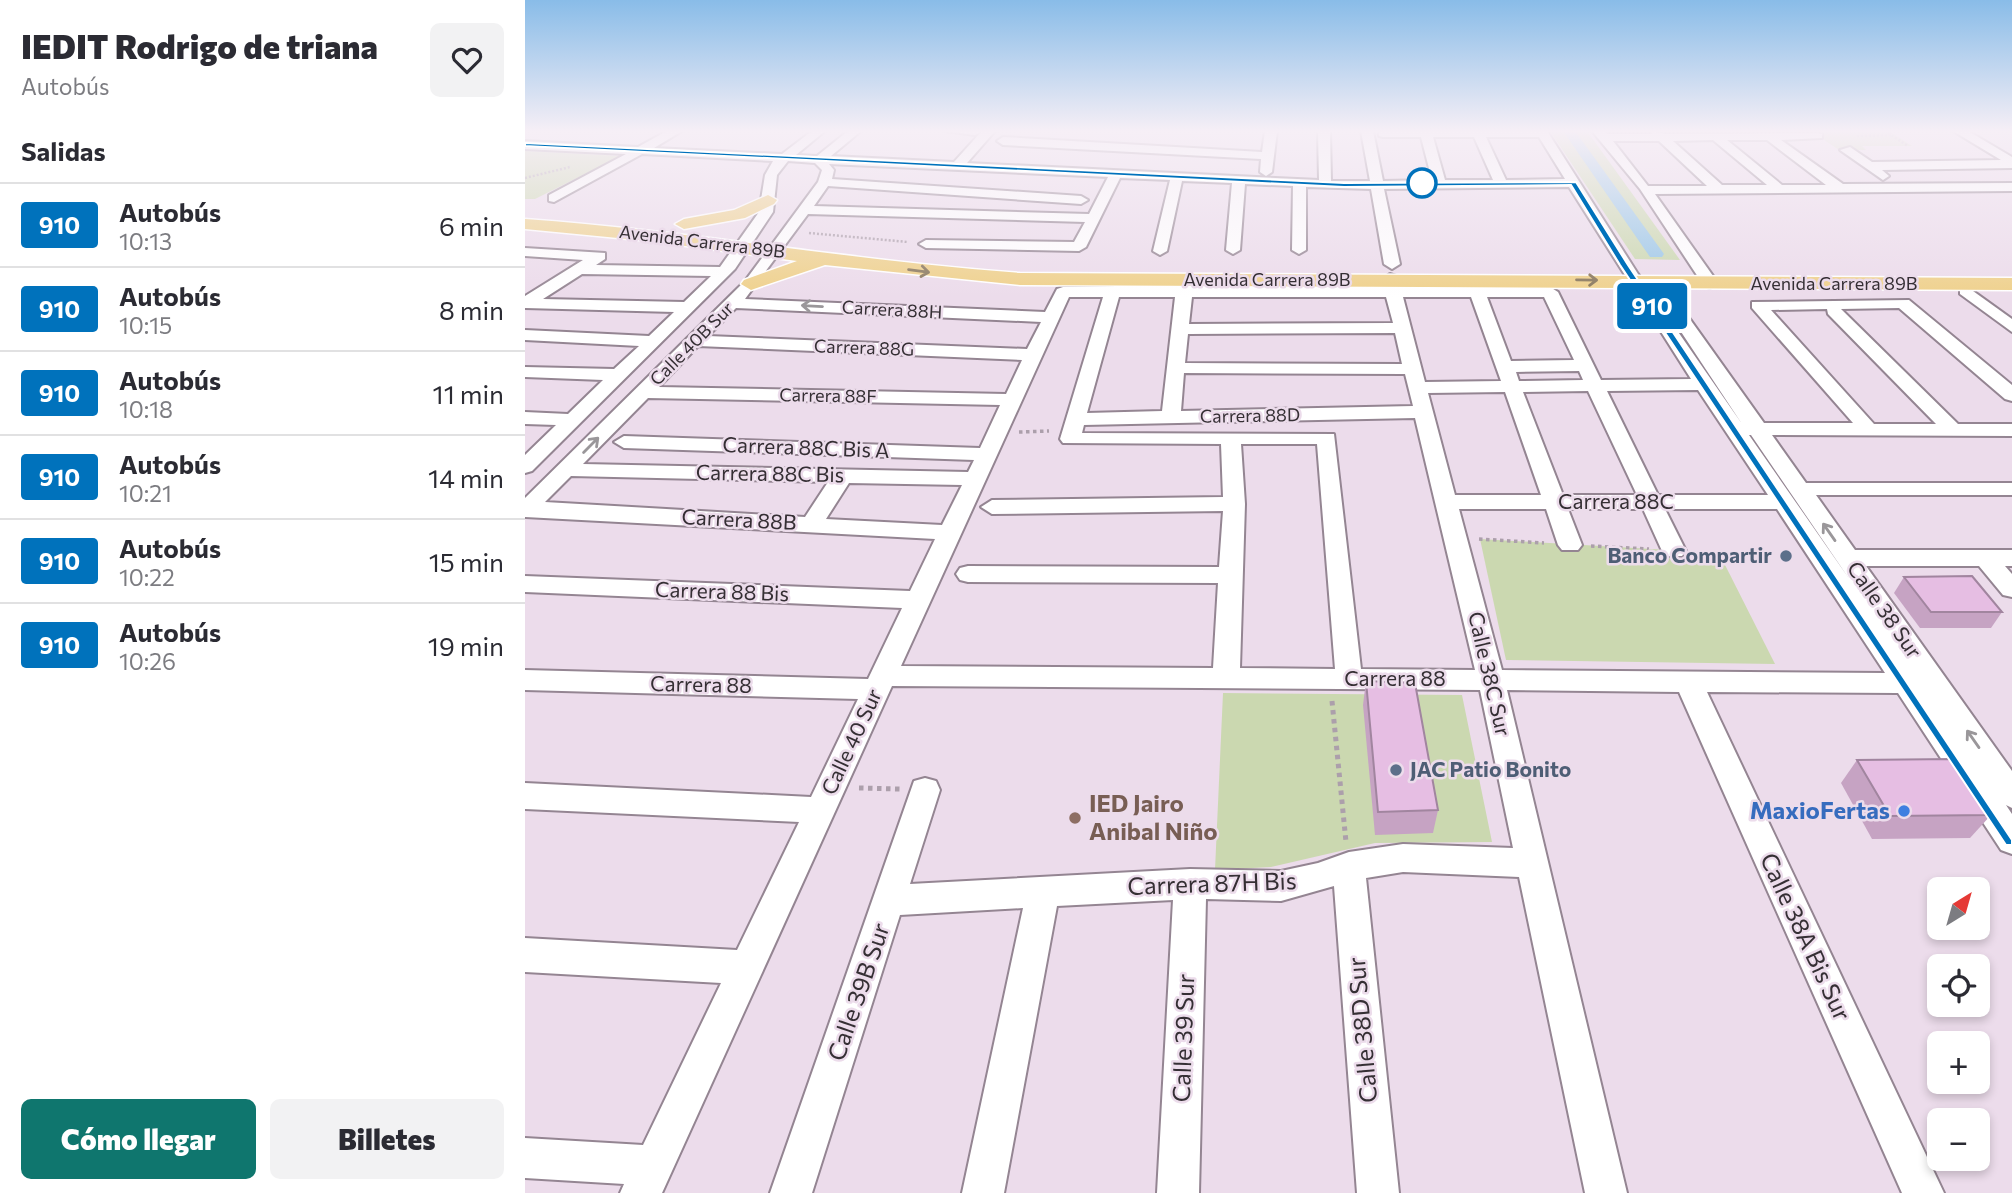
<!DOCTYPE html>
<html lang="es">
<meta charset="utf-8">
<style>
body{margin:0;font-family:Commissioner,sans-serif;background:#f2f2f3;color:#2b2b33;height:100vh;display:flex;flex-direction:column;font-size:26px;white-space:nowrap}
*{box-sizing:border-box;margin:0}
p{font-size:23px;color:#7c7c81}
.icon{flex:none;width:38px;height:38px;fill:none;stroke:currentColor;stroke-width:2;stroke-linecap:round;stroke-linejoin:round}
.map{position:relative;flex:1;overflow:hidden}
.side{display:flex;flex-direction:column;background:#fff;width:525px}
.side>*{flex:none}
.badge{padding:0 14px;border-radius:5px;font-size:24px;line-height:46px}
.needle{width:46px;rotate:37deg}
.buttons{position:absolute;left:1402px;top:877px;display:grid;gap:14px}
.buttons a{display:grid;place-items:center;width:63px;height:63px;border-radius:10px;background:#fff;box-shadow:0 4px 10px #0003;font-size:35px}
.map>.badge{position:absolute;translate:-50% -50%;box-shadow:0 0 0 4px #fff}
h2{padding:0 21px;font-size:26px;line-height:63px}
.round{display:grid;place-items:center;flex:none;width:74px;height:74px;border-radius:10px;background:#f2f2f3}
.head{display:flex;align-items:center;justify-content:space-between;height:119px;padding:0 21px}
h1{font-size:33px;font-weight:800;line-height:52px}
.cta{display:flex;gap:14px;margin-top:auto;padding:14px 21px}
.cta a{flex:1;height:80px;border-radius:10px;background:#0f766e;color:#fff;font-size:28px;font-weight:800;line-height:80px;text-align:center}
.cta a+a{background:#f2f2f3;color:#2b2b33}
ul{padding:0;list-style:none}
li{display:flex;align-items:center;gap:21px;height:84px;padding:0 21px;border-top:2px solid #e1e1e2}
li div{flex:1}
li b{display:block;font-size:26px}
li em{font-style:normal}
li .badge{min-width:77px;font-weight:700;text-align:center}
main{display:flex;flex:1;min-height:0}
.map>svg:first-child{display:block}
.green{fill:#cbd8b0}
.lines{fill:none;stroke-linecap:round;stroke-linejoin:round}
.canal{fill:#9ac7e7;fill-rule:evenodd}
.minor-casing{stroke:#948592;stroke-width:4}
.major-casing{stroke:#fff;stroke-width:3}
.path-far2{stroke:#ac9fab;stroke-width:2.5;stroke-dasharray:2 2;stroke-linecap:butt}
.path-far1{stroke:#ac9fab;stroke-width:3.5;stroke-dasharray:3.5 3.5;stroke-linecap:butt}
.path{stroke:#ac9fab;stroke-width:5;stroke-dasharray:4.5 4.5;stroke-linecap:butt}
.minor{fill:#fff;fill-rule:evenodd}
.major{fill:#efd18c;fill-rule:evenodd}
.wall{fill:#c6a3c3}
.building{fill:#e6bee3;stroke:#a1859f;stroke-width:2}
.oneway{stroke:#89785c}
.oneway2{stroke:#9a979a}
.line{fill:#0072bc;stroke:#fff;stroke-width:2}
.stop-dot{fill:#fff;stroke:#0072bc;stroke-width:3.5}
.service-dot{fill:#5c6f8a;stroke:#ecdceb;stroke-width:2.5}
.shop-dot{fill:#3f7fe0;stroke:#ecdceb;stroke-width:2.5}
.education-dot{fill:#8d6e63;stroke:#ecdceb;stroke-width:2.5}
.labels{text-anchor:middle;stroke-width:5;stroke-linejoin:round;paint-order:stroke}
.far-street-label{font-size:18px;fill:#352f34;stroke:#ecdceb}
.street-label{font-size:21px;fill:#352f34;stroke:#ecdceb}
.service-label{font-size:21px;font-weight:bold;fill:#4e5e75;stroke:#ecdceb;text-anchor:end}
.near-education-label{font-size:24px;font-weight:bold;fill:#785e54;stroke:#ecdceb;text-anchor:start}
.near-shop-label{font-size:24px;font-weight:bold;fill:#366cbe;stroke:#ecdceb;text-anchor:end}
.near-street-label{font-size:24px;fill:#352f34;stroke:#ecdceb}
</style>
<main>
<section class="side">
<div class="head"><div><h1>IEDIT Rodrigo de triana</h1><p>Autobús</p></div><a class="round"><svg class="icon" aria-label="heart" viewBox="0 0 24 24"><path d="M12 20l-8-8c-3-5 5-10 8-4 3-6 11-1 8 4z"/></svg></a></div>
<h2>Salidas</h2>
<ul>
<li><span class="badge" style="background:#0072bc;color:#fff">910</span><div><b>Autobús</b><p>10:13</p></div><em>6 min</em></li>
<li><span class="badge" style="background:#0072bc;color:#fff">910</span><div><b>Autobús</b><p>10:15</p></div><em>8 min</em></li>
<li><span class="badge" style="background:#0072bc;color:#fff">910</span><div><b>Autobús</b><p>10:18</p></div><em>11 min</em></li>
<li><span class="badge" style="background:#0072bc;color:#fff">910</span><div><b>Autobús</b><p>10:21</p></div><em>14 min</em></li>
<li><span class="badge" style="background:#0072bc;color:#fff">910</span><div><b>Autobús</b><p>10:22</p></div><em>15 min</em></li>
<li><span class="badge" style="background:#0072bc;color:#fff">910</span><div><b>Autobús</b><p>10:26</p></div><em>19 min</em></li>
</ul>
<div class="cta"><a>Cómo llegar</a><a>Billetes</a></div>
</section>
<div class="map">
<svg width="1487" height="1193" viewBox="0 0 1487 1193">
<rect width="100%" height="100%" fill="#ecdceb"/>
<!-- green -->
<g class="green">
<path d="M1025,131h37l93,129 -45,-1z"/>
<path d="M1286,131h78l23,15h-50l4,4h-27z"/>
<path d="M0,151l96,5 -86,43h-10z"/>
<path d="M955,539l239,14 56,111 -269,-4z"/>
<path d="M698,693l239,2 30,147 -117,1 -104,24 -56,3z"/>
</g>
<g class="lines">
<!-- canal -->
<path class="canal" d="M1038,131h12l89,123 -2,3h-12z"/>
<defs>
<g id="minor">
<path d="M142,131h15l-28,17 128,6 30,-23h13l-29,24 21,1 31,-25h13l-30,25 123,6 28,-31h13l-28,32 352,17 -1,-49h12l1,50h39l-9,-50h12l10,50 49,-1 -11,-43h-38l-4,-1v-4l168,-1 91,143 104,150 -84,-127 2,-3h12l92,129h89l-101,-115v-6l157,-2 103,85v16l-7,-2 -106,-91 -58,1 117,115h54v12l-240,-1 34,48h206v12h-196l39,55h157v16h-7l7,8v23l-9,-2 -24,-29h-113l146,205v37l-6,-3 6,9v40l-11,-4 -103,-157 -191,-1 237,501h-42l-223,-501 -172,-2 120,503h-42l-66,-316 -116,-5 -37,6 33,315h-42l-23,-307 -53,15 -75,-2 -7,294h-42l16,-293 -116,6 -53,287h-42l61,-285 -123,7 -88,278h-42l144,-412 11,-3 11,3 4,9 -30,94 280,-15 91,2 37,-8 31,-11 54,-8 110,4 -33,-158 -588,-4 -230,507h-42l4,-9 -99,-6v-40l118,7 78,-162 -196,-11v-34l212,12 62,-128 -274,-13v-26l286,14 47,-98 -333,-9v-20l343,9 34,-71 -377,-16v-16l385,15 25,-52 -410,-22v-19l220,-217 73,-99 4,-12 -7,-7 -27,-2 -11,14 -4,37 -38,57 -203,202 -7,2v-18l31,-30 -31,-1v-12l43,2 35,-34 -78,-3v-10l89,2 25,-23 -114,-6v-10l124,6 25,-24 -149,-4v-12l58,-36 -58,-4v-8l80,5v6l-9,6 124,2 39,-55 6,-37 8,-14 -131,-7 -88,48 -5,-1v-6l77,-41 -101,-5v-8l113,6zM908,137h41l19,43h-48zM961,137h53l26,42 -59,1zM304,164l279,13 -19,37 -275,-8 14,-20 253,18 7,-4 -7,-4 -249,-17 2,-9zM595,178l50,2 -17,71 7,4 7,-4 15,-70 50,2 -6,67 7,4 7,-4 5,-66 48,2 -1,64 7,4 7,-4v-63l65,2 13,75 8,5 8,-5 -16,-75 185,-2 122,192 -90,1 -43,-88 -8,-5h-150l-4,-11 -6,-2 -8,5 2,8h-321l-6,2 -12,23 -300,-13 63,-85 277,8 -11,20 -148,-2 -7,4 7,4 153,3 7,-4zM57,274l129,2 -27,26 -141,-3zM544,297h34l-43,142 3,4 158,1 2,53 -231,3 -11,7 11,7 231,-3 -4,56 -251,-1 -8,2 -4,6 4,6 8,2 250,1 -5,85 -312,-2zM594,297h56l-13,114 -75,2zM667,297h194l7,26 -204,1zM878,297h68l30,84 -76,1zM962,297h57l30,63 -63,1zM211,308l305,14 -14,27 -319,-13zM1302,309l1,5 108,110h-62l-103,-114zM870,333l7,31 -217,-1 3,-29zM173,346l324,14 -16,34 -347,-7zM1054,371l4,9 -64,1 -3,-9zM659,373l221,1 8,32 -232,5zM1173,390l70,105h-110l-51,-104zM1063,391l49,104h-74l-40,-103zM980,392l36,103h-86l-27,-102zM123,398l352,7 -20,43 -356,-12 -10,6 10,6 350,12 -6,12 -385,-8zM890,418l60,252 -114,-1 -27,-235 -252,-1 2,-8zM1224,435h2l99,145zM716,444h76l18,225 -95,-1 5,-164zM46,476l257,6 -23,35 -260,-15zM324,483l113,2 -20,40 -116,-6zM934,509h87l12,36 4,5h16l4,-5 -14,-36h75l19,42 4,5h16l4,-5 -21,-42h112l108,164 -383,-3z"/>
<path d="M420,131h35l1,1 -6,3z"/>
<path d="M740,131h12l-5,41 -6,4 -6,-4 1,-13 -258,-14 -6,-4 6,-4 259,15z"/>
<path d="M1067,131h12l3,3h45l-1,-3 14,3 153,-1 4,1v4l-41,2 62,44 169,-1v8l-357,3 63,89 -8,5 -6,-2 -64,-97zM1188,140l54,45h-45l-49,-44zM1202,140h40l59,45h-44zM1088,141h46l48,45h-59z"/>
<path d="M1428,131h15l44,26v11l-130,2 7,6 -6,4 -43,-30 10,-3 22,15 129,-2z"/>
<path d="M1441,286l46,33v13l-52,-38v-6z"/>
</g>
<g id="major">
<path d="M243,195l9,5 -3,4 -29,14 -61,11 -9,-5 9,-5 50,-9z"/>
<path d="M0,219c166,12 329,42 495,54l992,5v12l-992,-5 -195,-20 -74,25 -10,-6 3,-4 53,-19 -148,-20 -124,-12z"/>
</g>
</defs>
<!-- minor casing -->
<use href="#minor" class="minor-casing"/>
<!-- major casing -->
<use href="#major" class="major-casing"/>
<!-- path-far2 -->
<g class="path-far2">
<path d="M1360,131l23,15"/>
<path d="M1332,136l34,-1"/>
<path d="M0,178l45,-11"/>
<path d="M284,233l99,9"/>
</g>
<!-- path-far1 -->
<g class="path-far1">
<path d="M494,432l30,-1"/>
<path d="M954,539l65,4"/>
<path d="M1066,546l58,3"/>
</g>
<!-- path -->
<g class="path">
<path d="M807,701l14,141"/>
<path d="M334,788l41,1"/>
</g>
<!-- minor -->
<use href="#minor" class="minor"/>
<!-- major -->
<use href="#major" class="major"/>
</g>
<!-- wall -->
<g class="wall">
<path d="M1379,577l98,35 -11,16h-71l-26,-35z"/>
<path d="M841,681l72,129 -5,23 -58,2 -12,-130z"/>
<path d="M1332,760l134,55 -21,23 -98,1 -31,-56z"/>
</g>
<!-- building -->
<g class="building">
<path d="M1447,576l30,36h-71l-27,-35z"/>
<path d="M841,681l49,2 23,127 -60,2z"/>
<path d="M1428,759l38,56 -101,1 -33,-56z"/>
</g>
<!-- one-way arrows -->
<defs><path id="oneway-shaft" d="M-6 0H5M1.5-3L5.5 0L1.5 3" fill="none" stroke-width="1.6" stroke-linecap="round" stroke-linejoin="round" transform="scale(1.75)"/></defs>
<g class="oneway">
<use href="#oneway-shaft" transform="translate(394 271) rotate(7)"/>
<use href="#oneway-shaft" transform="translate(1062 280) rotate(1)"/>
</g>
<g class="oneway2">
<use href="#oneway-shaft" transform="translate(287 306) rotate(-177)"/>
<use href="#oneway-shaft" transform="translate(66 445) rotate(-45)"/>
<use href="#oneway-shaft" transform="translate(1304 532) rotate(-125)"/>
<use href="#oneway-shaft" transform="translate(1448 739) rotate(-125)"/>
</g>
<!-- sky -->
<linearGradient id="sky" x2="0" y2="1"><stop stop-color="#89bce8"/><stop offset="0.44" stop-color="#f6eff6"/><stop offset="1" stop-color="#f6eff6" stop-opacity="0"/></linearGradient>
<rect width="1487" height="298" fill="url(#sky)"/>
<!-- line -->
<path class="line" d="M0,143l819,40 232,-1 52,83 384,575v5h-6l-386,-580 -49,-80 -227,2 -819,-41z"/>
<!-- markers -->
<circle class="stop-dot" cx="897" cy="183" r="14"/>
<g class="service-dot">
<circle cx="1261" cy="556" r="7"/>
<circle cx="871" cy="770" r="7"/>
</g>
<circle class="shop-dot" cx="1379" cy="811" r="7"/>
<circle class="education-dot" cx="550" cy="818" r="7"/>
<g class="labels">
<!-- far-street labels -->
<g class="far-street-label">
<text transform="translate(177 242) rotate(7)" y="6">Avenida Carrera 89B</text>
<text x="742" y="286">Avenida Carrera 89B</text>
<text x="1309" y="290">Avenida Carrera 89B</text>
<text transform="translate(367 310) rotate(3)" y="6">Carrera 88H</text>
<text transform="translate(167 344) rotate(-45)" y="6">Calle 40B Sur</text>
<text transform="translate(339 348) rotate(2)" y="6">Carrera 88G</text>
<text transform="translate(303 396) rotate(1)" y="6">Carrera 88F</text>
<text transform="translate(725 416) rotate(-1)" y="6">Carrera 88D</text>
</g>
<!-- street labels -->
<g class="street-label">
<text transform="translate(281 448) rotate(2)" y="7">Carrera 88C Bis A</text>
<text transform="translate(245 474) rotate(1)" y="7">Carrera 88C Bis</text>
<text x="1091" y="509">Carrera 88C</text>
<text transform="translate(214 520) rotate(3)" y="7">Carrera 88B</text>
<text transform="translate(197 592) rotate(2)" y="7">Carrera 88 Bis</text>
<text transform="translate(1359 610) rotate(55)" y="7">Calle 38 Sur</text>
<text transform="translate(964 674) rotate(77)" y="7">Calle 38C Sur</text>
<text x="870" y="686">Carrera 88</text>
<text transform="translate(176 685) rotate(1)" y="7">Carrera 88</text>
<text transform="translate(327 742) rotate(-65)" y="7">Calle 40 Sur</text>
</g>
<!-- service labels -->
<g class="service-label">
<text x="1247" y="563">Banco Compartir</text>
<text x="885" y="777" text-anchor="start">JAC Patio Bonito</text>
</g>
<!-- near-education labels -->
<g class="near-education-label">
<text x="564" y="812">IED Jairo<tspan x="564" dy="28">Anibal Niño</tspan></text>
</g>
<!-- near-shop labels -->
<g class="near-shop-label">
<text x="1365" y="819">MaxioFertas</text>
</g>
<!-- near-street labels -->
<g class="near-street-label">
<text transform="translate(687 884) rotate(-2)" y="8">Carrera 87H Bis</text>
<text transform="translate(1280 937) rotate(65)" y="8">Calle 38A Bis Sur</text>
<text transform="translate(334 992) rotate(-71)" y="8">Calle 39B Sur</text>
<text transform="translate(838 1030) rotate(-95)" y="8">Calle 38D Sur</text>
<text transform="translate(659 1038) rotate(-88)" y="8">Calle 39 Sur</text>
</g>
</g>
</svg>
<div class="buttons">
<a><svg class="needle" viewBox="-14 -14 28 28"><path d="M0-13l5 13h-10z" fill="#e53935"/><path d="M0 13l5-13h-10z" fill="#7c7c81"/></svg></a>
<a><svg class="icon" aria-label="locate" viewBox="0 0 24 24"><circle cx="12" cy="12" r="6"/><path d="M12 2v4M12 18v4M2 12h4M18 12h4"/></svg></a>
<a>+</a>
<a>−</a>
</div>
<b class="badge" style="left:1127px;top:306px;background:#0072bc;color:#fff">910</b>
</div>
</main>
